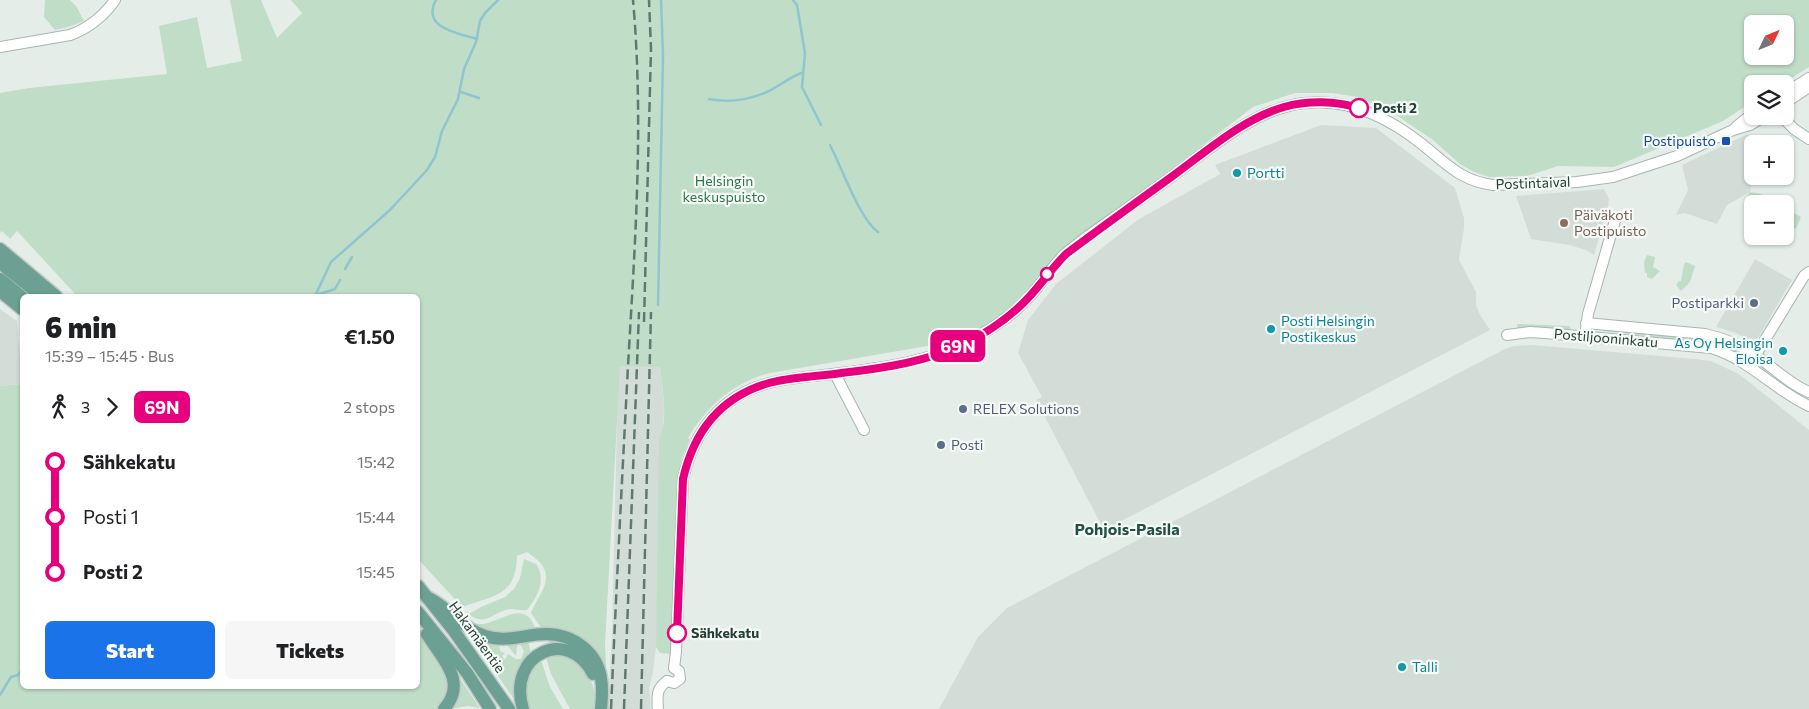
<!DOCTYPE html>
<meta charset="utf-8">
<style>
body{margin:0;font-family:Commissioner,sans-serif;background:#f6f6f6;color:#202124;height:100vh;display:flex;flex-direction:column;font-size:19px;white-space:nowrap}
*{box-sizing:border-box;margin:0}
p{font-size:16px;color:#757577}
.icon{flex:none;width:28px;height:28px;fill:none;stroke:currentColor;stroke-width:2;stroke-linecap:round;stroke-linejoin:round}
.map{position:relative;flex:1;overflow:hidden}
.drawer{position:absolute;left:20px;top:294px;width:400px;height:395px;display:flex;flex-direction:column;background:#fff;border-radius:8px;box-shadow:0 1px 4px #0004}
.drawer>*{flex:none}
.badge{padding:0 10px;border-radius:8px;font-size:18px;line-height:32px}
.needle{width:32px;rotate:47deg}
.fabs{position:absolute;left:1744px;top:15px;display:grid;gap:10px}
.fabs a{display:grid;place-items:center;width:50px;height:50px;border-radius:8px;background:#fff;box-shadow:0 1px 4px #0004;font-size:25px}
.map>.badge{position:absolute;translate:-50% -50%;box-shadow:0 0 0 2px #fff}
.legs{display:flex;align-items:center;gap:8px;height:55px;padding:0 25px;font-size:16px}
.legs p{margin-inline-start:auto}
.headline{display:flex;align-items:center;justify-content:space-between;height:85px;padding:0 25px}
h1{font-size:28px;font-weight:800;line-height:38px}
.button{display:flex;gap:10px;margin-top:auto;padding:10px 25px}
.button a{flex:1;height:58px;border-radius:8px;background:#1a73e8;color:#fff;font-size:20px;font-weight:800;line-height:58px;text-align:center}
.button a+a{background:#f6f6f6;color:#202124}
ul{padding:0 25px;list-style:none}
li{display:flex;align-items:center;gap:18px;height:55px;font-size:19px}
li i{display:grid;place-items:center;width:8px;height:100%;margin:0 6px;background:currentColor}
li i::after{content:'';width:12px;height:12px;margin:-6px;border:4px solid;border-radius:50%;background:#fff}
li p{margin-inline-start:auto}
li:first-child i{background:linear-gradient(#0000 50%,currentColor 0)}
li:last-child i{background:linear-gradient(currentColor 50%,#0000 0)}
.map>svg:first-child{display:block}
.built{fill:#d3ddd8}
.green{fill:#bfddc7;fill-rule:evenodd}
.lines{fill:none;stroke-linecap:round;stroke-linejoin:round}
.stream{stroke:#90c5cf;stroke-width:2.5}
.minor-casing{stroke:#a8b5b0;stroke-width:12}
.major-casing{stroke:#c2c9c7;stroke-width:15}
.minor{stroke:#fff;stroke-width:10}
.major{stroke:#6ca092;stroke-width:12}
.rail{stroke:#5f7972;stroke-width:2.5;stroke-dasharray:10 5;stroke-linecap:butt}
.line-1-casing{stroke:#fff;stroke-width:11}
.line-1{stroke:#e6007e;stroke-width:8}
.stop-1-dot{fill:#fff;stroke:#e6007e;stroke-width:2.5}
.transit-dot{fill:#1a4fb4;stroke:#f5faf7;stroke-width:2}
.culture-dot{fill:#0f9aa8;stroke:#f5faf7;stroke-width:2}
.education-dot{fill:#8d6e63;stroke:#f5faf7;stroke-width:2}
.service-dot{fill:#5c6f8a;stroke:#f5faf7;stroke-width:2}
.labels{text-anchor:middle;stroke-width:4.5;stroke-linejoin:round;paint-order:stroke}
.stop-label{font-size:14px;font-weight:bold;fill:#253e37;stroke:#f5faf7;text-anchor:start}
.transit-label{font-size:14px;fill:#164399;stroke:#f5faf7;text-anchor:end}
.culture-label{font-size:14px;fill:#0d838f;stroke:#f5faf7;text-anchor:start}
.park-label{font-size:14px;fill:#31734a;stroke:#f5faf7}
.street-label{font-size:14px;fill:#253e37;stroke:#f5faf7}
.education-label{font-size:14px;fill:#785e54;stroke:#f5faf7;text-anchor:start}
.service-label{font-size:14px;fill:#4e5e75;stroke:#f5faf7;text-anchor:start}
.quarter-label{font-size:16px;font-weight:bold;fill:#214f44;stroke:#f5faf7}
</style>
<div class="map">
<svg width="1809" height="709" viewBox="0 0 1809 709">
<rect width="100%" height="100%" fill="#e5ede9"/>
<!-- built -->
<g class="built">
<path d="M1321,125l55,3 79,60 9,30v10l-5,32 17,32v13l3,8 11,17 -386,200 -68,-130 6,-3 -24,-44 10,-33 28,-36 83,-65 81,-45 -5,-9z"/>
<path d="M1748,134l5,10v32l-3,16 -23,13 -10,19 -32,-11 -9,2 12,-25 -6,-25z"/>
<path d="M1604,189l5,10 -1,7 -14,49 -8,-5 -17,-5 -38,-6 -15,-43z"/>
<path d="M1755,259l37,21 -37,63 -19,-10 -20,-6z"/>
<path d="M0,309l17,12 5,63 -22,2z"/>
<path d="M1532,345l163,14 16,2 28,13 70,56v279h-870l39,-72 29,-29 498,-259 9,-3z"/>
<path d="M660,363l4,42 -8,242 -3,25 -4,17 2,20h-43l4,-78 6,-249 2,-16z"/>
</g>
<!-- green -->
<g class="green">
<path d="M45,0h25l6,6 8,15 -16,6 -13,3 -11,-13z"/>
<path d="M230,0h31l16,38 25,-25 -11,-13h1518v67l-27,17h-30v18l-29,19 -109,46 -56,-1 -31,10 -38,1 -17,-6 -12,-7 -27,-24 -44,-30 -31,-13 -26,-4h-37l-42,14 -163,124 -24,16 -18,18 -22,27 -19,19 -24,17 -17,10 -33,7 -163,28c-7,2 -16,4 -22,8 -25,11 -47,34 -60,57l2,1 -8,19 -5,26 -6,170 -11,-1 -4,-6 3,-209c10,-13 3,-54 1,-71l-40,-1 -15,278 2,40 -4,-18 -61,-37 -11,-16c5,-15 23,-31 11,-48 -3,-5 -10,-9 -15,-13l-10,4c-1,40 -22,39 -55,51l-44,-48v-263h-341l-60,-65 -7,8 -8,-8 -2,2v-140l29,-5 138,-14 -8,-48 38,-9 10,51 35,-7zM1752,24h33v32h-33z"/>
<path d="M1750,192l11,2 15,10h-24v2l-8,-4z"/>
<path d="M1785,208l16,9 -5,12 -11,-6z"/>
<path d="M1647,255l8,2 -2,10 7,4 -8,8 -5,-2v-4h-2l-1,-11z"/>
<path d="M1686,262l9,4 -5,16 -9,9 -5,-6 3,-4h2l3,-17z"/>
<path d="M1517,324l53,2v5l-37,-3h-15z"/>
<path d="M1603,329l101,9 13,3 25,10 -2,4 -14,-7 -25,-6 -98,-11z"/>
<path d="M22,384v302h396v-53l11,11 16,21 5,26 -12,18h-438v-323z"/>
<path d="M524,559l12,5c11,15 1,34 -9,46 -6,1 -11,-1 -17,-1 -19,3 -24,20 -44,3h2l1,2 12,-7 24,-10 9,-8 6,-11z"/>
<path d="M462,614c5,4 9,10 16,10 19,2 47,-29 58,6l-26,4 -25,-2 -26,-17z"/>
<path d="M467,632l61,8 3,14 -15,46 -2,-1zM499,644l8,1 9,11 1,-10 3,-2 4,7 -3,8h-5l-8,-5 -3,6 -3,-4 3,-3 -5,-2z"/>
<path d="M562,654c23,7 35,31 34,55h-26l-19,-35 -5,-17z"/>
<path d="M541,660l9,27 13,22h-36l-2,-31z"/>
<path d="M459,677l20,30v1l-11,-2 -19,3z"/>
</g>
<g class="lines">
<!-- stream -->
<g class="stream">
<path d="M436,0c-15,28 21,33 41,39"/>
<path d="M793,0l4,5 8,48 -3,34 19,38"/>
<path d="M461,92l18,6"/>
<path d="M709,99c20,4 39,1 58,-7 12,-6 22,-14 34,-19"/>
<path d="M830,145c12,23 29,73 48,87"/>
<path d="M345,269l7,-12"/>
<path d="M316,295l19,-6 5,-9"/>
<path d="M315,296l16,-34 59,-52 37,-40 8,-13 7,-26 16,-32 6,-30 12,-27 4,-21 5,-8 13,-13"/>
<path d="M658,305l5,-249 -2,-56"/>
<path d="M0,695l11,-18 7,-2 4,-5"/>
</g>
<defs>
<g id="minor">
<path d="M0,47l70,-12c19,-7 33,-18 45,-35"/>
<path d="M1785,93l24,-15"/>
<path d="M1785,103l24,-16"/>
<path d="M1781,116l13,13 15,10"/>
<path d="M1736,127l16,-13"/>
<path d="M1586,323l119,11c18,4 34,10 50,21 18,12 34,29 54,37"/>
<path d="M1586,329l2,-15 28,-97"/>
<path d="M1507,335l23,-3 15,1 166,15c38,11 63,42 98,58"/>
<path d="M1752,361l52,-85 5,-4"/>
<path d="M835,374l29,56"/>
<path d="M674,668l2,-16 7,-173c11,-47 37,-83 86,-96 23,-6 49,-7 72,-10 46,-6 91,-12 132,-34 20,-11 43,-26 58,-44 12,-13 21,-29 34,-41 22,-19 48,-35 71,-52 20,-14 40,-28 59,-43 31,-23 64,-48 102,-55 48,-8 90,12 126,41 24,19 38,36 70,40l84,-3 36,-5 64,-21 56,-26 17,-5 15,-9"/>
<path d="M667,681l7,2 6,-4 -1,-8 -5,-3"/>
<path d="M658,709c-1,-13 -2,-20 9,-28"/>
</g>
<g id="major">
<path d="M0,249l56,47"/>
<path d="M0,263l41,33"/>
<path d="M0,279l22,18"/>
<path d="M0,291l22,18"/>
<path d="M418,586l36,45 55,78"/>
<path d="M429,598c21,11 34,31 56,38 21,7 41,-2 61,-2 27,0 51,18 55,44 2,11 1,21 0,31"/>
<path d="M418,612l49,61 23,36"/>
<path d="M427,634c13,23 42,47 17,75"/>
<path d="M523,709c-17,-56 46,-83 70,-35"/>
</g>
</defs>
<!-- minor casing -->
<use href="#minor" class="minor-casing"/>
<!-- major casing -->
<use href="#major" class="major-casing"/>
<!-- minor -->
<use href="#minor" class="minor"/>
<!-- major -->
<use href="#major" class="major"/>
<!-- rail -->
<g class="rail">
<path d="M644,322l7,-273 -2,-49"/>
<path d="M611,709c5,-114 11,-229 17,-343 7,-123 16,-243 5,-366"/>
<path d="M624,709l15,-397"/>
<path d="M641,709l10,-397"/>
</g>
</g>
<g class="lines">
<defs>
<path id="line-1" d="M677,633l6,-154c11,-48 37,-82 86,-96 18,-5 38,-6 56,-8 41,-5 83,-9 122,-24 30,-11 61,-31 82,-54 13,-14 24,-30 37,-43 36,-27 72,-53 108,-79 34,-25 69,-56 110,-68 24,-7 52,-6 75,1"/>
</defs>
<!-- line-1 casing -->
<use href="#line-1" class="line-1-casing"/>
<!-- line-1 -->
<use href="#line-1" class="line-1"/>
</g>
<!-- markers -->
<g class="stop-1-dot">
<circle cx="1359" cy="108" r="9"/>
<circle cx="1047" cy="274" r="6"/>
<circle cx="677" cy="633" r="9"/>
</g>
<rect class="transit-dot" x="1721" y="136" width="10" height="10" rx="2.5"/>
<g class="culture-dot">
<circle cx="1237" cy="173" r="5"/>
<circle cx="1271" cy="329" r="5"/>
<circle cx="1783" cy="351" r="5"/>
<circle cx="1402" cy="667" r="5"/>
</g>
<circle class="education-dot" cx="1564" cy="223" r="5"/>
<g class="service-dot">
<circle cx="1754" cy="303" r="5"/>
<circle cx="963" cy="409" r="5"/>
<circle cx="941" cy="445" r="5"/>
</g>
<g class="labels">
<!-- stop labels -->
<g class="stop-label">
<text x="1373" y="113">Posti 2</text>
<text x="691" y="638">Sähkekatu</text>
</g>
<!-- transit labels -->
<g class="transit-label">
<text x="1716" y="146">Postipuisto</text>
</g>
<!-- culture labels -->
<g class="culture-label">
<text x="1247" y="178">Portti</text>
<text x="1281" y="326">Posti Helsingin<tspan x="1281" dy="16">Postikeskus</tspan></text>
<text x="1773" y="348" text-anchor="end">As Oy Helsingin<tspan x="1773" dy="16">Eloisa</tspan></text>
<text x="1412" y="672">Talli</text>
</g>
<!-- park labels -->
<g class="park-label">
<text x="724" y="186">Helsingin<tspan x="724" dy="16">keskuspuisto</tspan></text>
</g>
<!-- street labels -->
<g class="street-label">
<text transform="translate(1533 183) rotate(-2)" y="5">Postintaival</text>
<text transform="translate(1606 338) rotate(5)" y="5">Postiljooninkatu</text>
<text transform="translate(477 637) rotate(54)" y="5">Hakamäentie</text>
</g>
<!-- education labels -->
<g class="education-label">
<text x="1574" y="220">Päiväkoti<tspan x="1574" dy="16">Postipuisto</tspan></text>
</g>
<!-- service labels -->
<g class="service-label">
<text x="1744" y="308" text-anchor="end">Postiparkki</text>
<text x="973" y="414">RELEX Solutions</text>
<text x="951" y="450">Posti</text>
</g>
<!-- quarter labels -->
<g class="quarter-label">
<text x="1127" y="535">Pohjois-Pasila</text>
</g>
</g>
</svg>
<div class="fabs">
<a><svg class="needle" viewBox="-14 -14 28 28"><path d="M0-13l5 13h-10z" fill="#e53935"/><path d="M0 13l5-13h-10z" fill="#757577"/></svg></a>
<a><svg class="icon" aria-label="layers" viewBox="0 0 24 24"><path d="M12 4l9 5-9 5-9-5zM3 14l9 5 9-5"/></svg></a>
<a>+</a>
<a>−</a>
</div>
<b class="badge" style="left:958px;top:346px;background:#e6007e;color:#fff">69N</b>
<section class="drawer">
<div class="headline"><div><h1>6 min</h1><p>15:39 – 15:45 · Bus</p></div><b>€1.50</b></div>
<div class="legs"><svg class="icon" aria-label="walk" viewBox="0 0 24 24"><circle cx="13" cy="4" r="2"/><path d="M13 8l-2 6 4 7M11 14l-3 7M7 12l3-4h3l4 4"/></svg>3<svg class="icon" aria-label="forward" viewBox="0 0 24 24"><path d="M9 5l7 7-7 7"/></svg><b class="badge" style="background:#e6007e;color:#fff">69N</b><p>2 stops</p></div>
<ul>
<li><i style="color:#e6007e"></i><b>Sähkekatu</b><p>15:42</p></li>
<li><i style="color:#e6007e"></i><span>Posti 1</span><p>15:44</p></li>
<li><i style="color:#e6007e"></i><b>Posti 2</b><p>15:45</p></li>
</ul>
<div class="button"><a>Start</a><a>Tickets</a></div>
</section>
</div>
